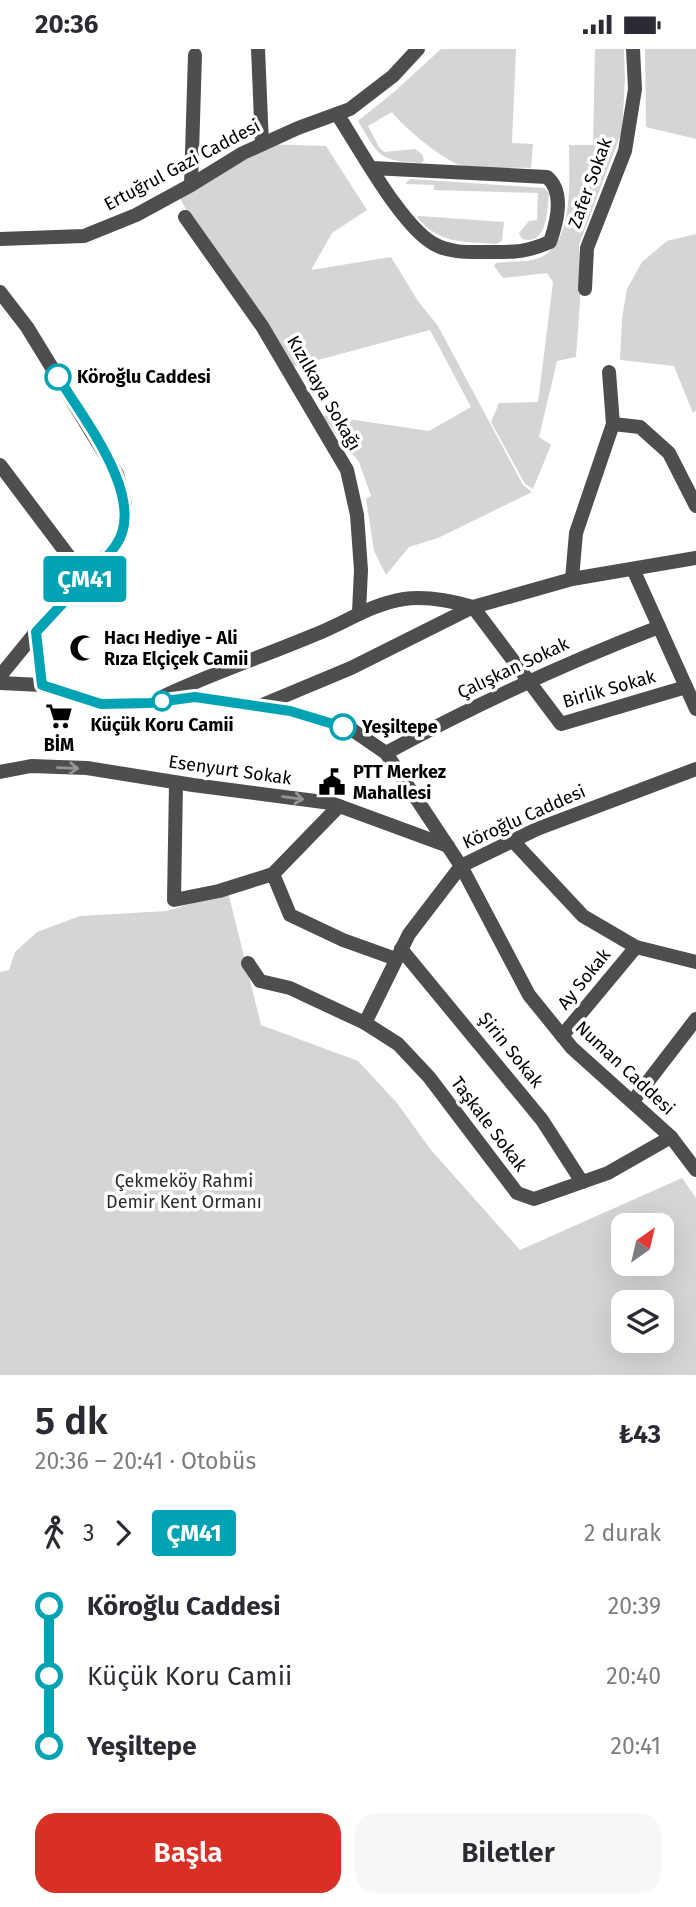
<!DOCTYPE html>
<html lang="tr">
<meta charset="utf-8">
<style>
body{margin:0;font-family:"Fira Sans",sans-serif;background:#f7f7f7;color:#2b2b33;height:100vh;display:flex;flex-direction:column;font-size:26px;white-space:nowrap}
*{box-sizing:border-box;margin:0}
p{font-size:23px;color:#7c7c81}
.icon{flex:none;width:38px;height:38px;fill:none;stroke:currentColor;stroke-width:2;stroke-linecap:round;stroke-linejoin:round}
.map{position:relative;height:1326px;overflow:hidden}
.drawer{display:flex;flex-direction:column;background:#fff;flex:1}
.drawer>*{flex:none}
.badge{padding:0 14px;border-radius:5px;font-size:24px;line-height:46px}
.needle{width:46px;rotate:34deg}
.fabs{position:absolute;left:611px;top:1164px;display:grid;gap:14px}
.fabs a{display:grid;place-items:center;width:63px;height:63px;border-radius:14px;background:#fff;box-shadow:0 7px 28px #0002;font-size:35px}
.map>.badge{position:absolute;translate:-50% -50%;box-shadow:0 0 0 4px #fff}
.legs{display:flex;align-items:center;gap:10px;height:77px;padding:0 35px;font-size:23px}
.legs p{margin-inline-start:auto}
.overview{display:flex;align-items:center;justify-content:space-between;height:119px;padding:0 35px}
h1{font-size:38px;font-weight:600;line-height:52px}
.primary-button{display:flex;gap:14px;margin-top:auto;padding:14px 35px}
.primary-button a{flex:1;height:80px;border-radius:21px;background:#d93025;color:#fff;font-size:28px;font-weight:600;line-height:80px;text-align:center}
.primary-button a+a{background:#f7f7f7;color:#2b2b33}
ul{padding:0 35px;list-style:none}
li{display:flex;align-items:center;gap:24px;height:70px;font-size:26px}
li i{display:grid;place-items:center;width:10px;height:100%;margin:0 9px;background:currentColor}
li i::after{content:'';width:18px;height:18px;margin:-9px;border:5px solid;border-radius:50%;background:#fff}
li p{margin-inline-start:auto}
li:first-child i{background:linear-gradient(#0000 50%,currentColor 0)}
li:last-child i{background:linear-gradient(currentColor 50%,#0000 0)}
.status{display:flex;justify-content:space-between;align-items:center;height:49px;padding:0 35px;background:#fff;direction:ltr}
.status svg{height:19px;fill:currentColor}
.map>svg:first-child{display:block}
.green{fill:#d5d5d5;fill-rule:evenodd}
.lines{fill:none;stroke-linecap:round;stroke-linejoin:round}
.minor{stroke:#4e4e4e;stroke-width:14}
.oneway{stroke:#959595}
.line-1-casing{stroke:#fff;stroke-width:16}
.line-1{stroke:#00a3b4;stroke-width:10}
.stop-1-dot{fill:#fff;stroke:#00a3b4;stroke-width:3.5}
.labels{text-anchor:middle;stroke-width:7;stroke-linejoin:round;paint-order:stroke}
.street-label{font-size:18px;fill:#000;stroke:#fff}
.stop-label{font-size:18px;font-weight:bold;fill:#000;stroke:#fff;text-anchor:start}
.poi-label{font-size:18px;font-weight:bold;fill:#000;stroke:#fff;text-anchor:start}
.park-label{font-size:18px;fill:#2c2c2c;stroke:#fff}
</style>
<div class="status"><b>20:36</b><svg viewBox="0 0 49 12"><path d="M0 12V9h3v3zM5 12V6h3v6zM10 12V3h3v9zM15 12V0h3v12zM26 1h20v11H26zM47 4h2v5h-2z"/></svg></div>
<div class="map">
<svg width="696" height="1326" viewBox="0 0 696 1326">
<rect width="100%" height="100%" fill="#fff"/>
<!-- green -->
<g class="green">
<path d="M441,0h75l-4,94 21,1 -2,24c-21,-1 -52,2 -71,-3 -16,-4 -59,-40 -68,-53l-24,14 11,21 5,5 31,-3 7,5 2,6 -3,3c-43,-2 -42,-7 -63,-42l36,-29z"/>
<path d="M595,0h29l1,31 -3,51 -43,114 1,56 -4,56 -19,4 -18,76 12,8 -18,44 -8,-5 -34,-62 8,-19 39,-1 15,-120 -6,-9 -44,5 -9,-12 2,-3c16,-3 35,1 49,-8 29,-18 24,-79 24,-110h24z"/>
<path d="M645,0h51v90l-50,-12z"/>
<path d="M262,95l64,2 41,64 -35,23 -21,37 80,-13 27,44 20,25 85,159 9,7 -94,46 -29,9 -23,28 -12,-24 -8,-52 5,-3 -12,-34 -38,-47 108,16 42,-24 -41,-77 -138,37 -88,-125 -27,-49z"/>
<path d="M412,130l132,9 5,5c-2,17 -1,53 -27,46l-3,-6 10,-12 8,-1 1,-27 -104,-3v-5l-28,-1 1,-3z"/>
<path d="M419,167l85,6 -2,19 -6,3c-33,-3 -56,1 -79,-27z"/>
<path d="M696,185v176l-3,3 -19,-47 -54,-6 2,-42 5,-29 15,-27 25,-21z"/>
<path d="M228,843l33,133 97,36 39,42 34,47 89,100 162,-72 14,20v177h-696v-403l9,-2 6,-18 22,-20 43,-16 87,-5zM623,1176h39v38h-39zM623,1253h39v39h-39z"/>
</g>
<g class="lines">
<!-- minor -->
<g class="minor">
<path d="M258,0l4,95"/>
<path d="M337,65c22,33 64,112 97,130 16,9 34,8 52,8 28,0 38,1 64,-10 7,-20 15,-50 -3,-65l-175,-9"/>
<path d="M191,136l4,-130"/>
<path d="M185,168l77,109 85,144 10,45 4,55 -2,42"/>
<path d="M0,190l84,-3 52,-21 55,-30 52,-32 55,-25 52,-19 43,-33 25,-27"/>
<path d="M585,240l2,-41 38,-97 10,-62 -2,-40"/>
<path d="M0,243l27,35 90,147 8,30 -1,22 -7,18 -81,88 -36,44"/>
<path d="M609,323l4,52"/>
<path d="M0,416l86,114"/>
<path d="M633,520l63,140"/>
<path d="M572,530l4,-46 37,-109 27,3 29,26 27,53"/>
<path d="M473,558l88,117 125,-37"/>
<path d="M36,583l6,53 59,19 49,-1 45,-6 95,14 61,18 35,24 75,113 68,129 43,53 99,89 25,33"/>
<path d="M0,634l42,2"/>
<path d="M164,647c49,-23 100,-40 150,-61 31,-12 57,-31 90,-36 22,-3 48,2 69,8"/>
<path d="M260,657l91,-38 122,-61 99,-28 124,-21"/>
<path d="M386,704c89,-48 179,-90 273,-126"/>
<path d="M0,723l31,-6 56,2 106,17 138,18 117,43"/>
<path d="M176,734l-2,117 45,-9 54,-17 66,-68"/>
<path d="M513,792l70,75 53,31 60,15"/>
<path d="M273,825l17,41 53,25 53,19"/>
<path d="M401,900l141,171 40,62"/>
<path d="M248,914l12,18 30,7 75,35 33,21 31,33 88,116 17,6 74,-26 63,-36"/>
<path d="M365,974l44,-89 52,-68 76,-37 159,-60"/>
<path d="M562,987l74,-89"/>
<path d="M633,1052l63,-82"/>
</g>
</g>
<!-- one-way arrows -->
<defs><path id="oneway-shaft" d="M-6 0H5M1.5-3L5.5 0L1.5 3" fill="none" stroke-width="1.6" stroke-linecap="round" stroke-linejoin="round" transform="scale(1.75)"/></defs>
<g class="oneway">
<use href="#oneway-shaft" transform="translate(68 719) rotate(2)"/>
<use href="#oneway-shaft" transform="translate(293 749) rotate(7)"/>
</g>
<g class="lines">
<defs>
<path id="line-1" d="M58,328c25,41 90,122 58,168 -8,12 -19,22 -29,32 -17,18 -34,37 -51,55l6,53 59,19 49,-1 45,-6 95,14 53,16"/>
</defs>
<!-- line-1 casing -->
<use href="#line-1" class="line-1-casing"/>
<!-- line-1 -->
<use href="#line-1" class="line-1"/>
</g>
<!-- icons -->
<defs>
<symbol id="mosque-bare" viewBox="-9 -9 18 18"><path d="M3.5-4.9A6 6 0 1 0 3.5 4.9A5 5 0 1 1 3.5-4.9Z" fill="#000" stroke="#fff" stroke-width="2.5" paint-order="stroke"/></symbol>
<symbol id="supermarket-bare" viewBox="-9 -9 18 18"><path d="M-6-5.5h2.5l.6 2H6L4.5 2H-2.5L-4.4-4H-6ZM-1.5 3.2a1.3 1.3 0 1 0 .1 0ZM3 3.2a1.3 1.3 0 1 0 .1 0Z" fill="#000" stroke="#fff" stroke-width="2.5" paint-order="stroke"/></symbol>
<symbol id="civic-bare" viewBox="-9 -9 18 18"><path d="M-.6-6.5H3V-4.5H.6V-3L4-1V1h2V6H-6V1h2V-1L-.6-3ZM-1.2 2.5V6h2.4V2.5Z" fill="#000" stroke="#fff" stroke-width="2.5" paint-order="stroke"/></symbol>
</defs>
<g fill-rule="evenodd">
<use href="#mosque-bare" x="64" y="580" width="38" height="38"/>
<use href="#supermarket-bare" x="40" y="648" width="38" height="38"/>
<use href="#civic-bare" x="313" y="714" width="38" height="38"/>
</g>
<!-- markers -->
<g class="stop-1-dot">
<circle cx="58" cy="328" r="12"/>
<circle cx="162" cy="652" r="9"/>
<circle cx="343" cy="678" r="12"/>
</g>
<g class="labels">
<!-- street labels -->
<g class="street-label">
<text transform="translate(182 116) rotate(-28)" y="6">Ertuğrul Gazi Caddesi</text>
<text transform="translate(590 134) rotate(-70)" y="6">Zafer Sokak</text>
<text transform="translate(324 344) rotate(60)" y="6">Kızılkaya Sokağı</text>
<text transform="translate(513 619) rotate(-25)" y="6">Çalışkan Sokak</text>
<text transform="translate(609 640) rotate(-16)" y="6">Birlik Sokak</text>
<text transform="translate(230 721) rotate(8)" y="6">Esenyurt Sokak</text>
<text transform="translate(524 768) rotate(-24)" y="6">Köroğlu Caddesi</text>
<text transform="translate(584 930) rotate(-51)" y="6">Ay Sokak</text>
<text transform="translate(511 1001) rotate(51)" y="6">Şirin Sokak</text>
<text transform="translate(625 1019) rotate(43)" y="6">Numan Caddesi</text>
<text transform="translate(489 1075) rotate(53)" y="6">Taşkale Sokak</text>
</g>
<!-- stop labels -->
<g class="stop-label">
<text x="77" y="334">Köroğlu Caddesi</text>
<text x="162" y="682" text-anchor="middle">Küçük Koru Camii</text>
<text x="362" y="684">Yeşiltepe</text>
</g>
<!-- poi labels -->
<g class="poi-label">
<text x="104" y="595">Hacı Hediye - Ali<tspan x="104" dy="21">Rıza Elçiçek Camii</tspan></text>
<text x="59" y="702" text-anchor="middle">BİM</text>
<text x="353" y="729">PTT Merkez<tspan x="353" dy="21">Mahallesi</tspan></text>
</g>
<!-- park labels -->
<g class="park-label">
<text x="184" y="1138">Çekmeköy Rahmi<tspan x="184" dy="21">Demir Kent Ormanı</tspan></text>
</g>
</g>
</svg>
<div class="fabs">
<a><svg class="needle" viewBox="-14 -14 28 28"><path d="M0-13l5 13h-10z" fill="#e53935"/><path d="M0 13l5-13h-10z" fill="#7c7c81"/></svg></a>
<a><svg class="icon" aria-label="layers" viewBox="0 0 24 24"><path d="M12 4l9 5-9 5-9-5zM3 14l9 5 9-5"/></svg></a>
</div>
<b class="badge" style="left:85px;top:530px;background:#00a3b4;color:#fff">ÇM41</b>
</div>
<section class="drawer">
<div class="overview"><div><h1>5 dk</h1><p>20:36 – 20:41 · Otobüs</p></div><b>₺43</b></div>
<div class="legs"><svg class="icon" aria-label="walk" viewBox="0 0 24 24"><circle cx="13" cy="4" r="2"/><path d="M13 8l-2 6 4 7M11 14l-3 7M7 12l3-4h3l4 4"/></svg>3<svg class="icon" aria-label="forward" viewBox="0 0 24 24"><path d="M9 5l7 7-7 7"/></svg><b class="badge" style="background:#00a3b4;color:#fff">ÇM41</b><p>2 durak</p></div>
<ul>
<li><i style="color:#00a3b4"></i><b>Köroğlu Caddesi</b><p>20:39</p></li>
<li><i style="color:#00a3b4"></i><span>Küçük Koru Camii</span><p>20:40</p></li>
<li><i style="color:#00a3b4"></i><b>Yeşiltepe</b><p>20:41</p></li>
</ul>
<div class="primary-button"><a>Başla</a><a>Biletler</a></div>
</section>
